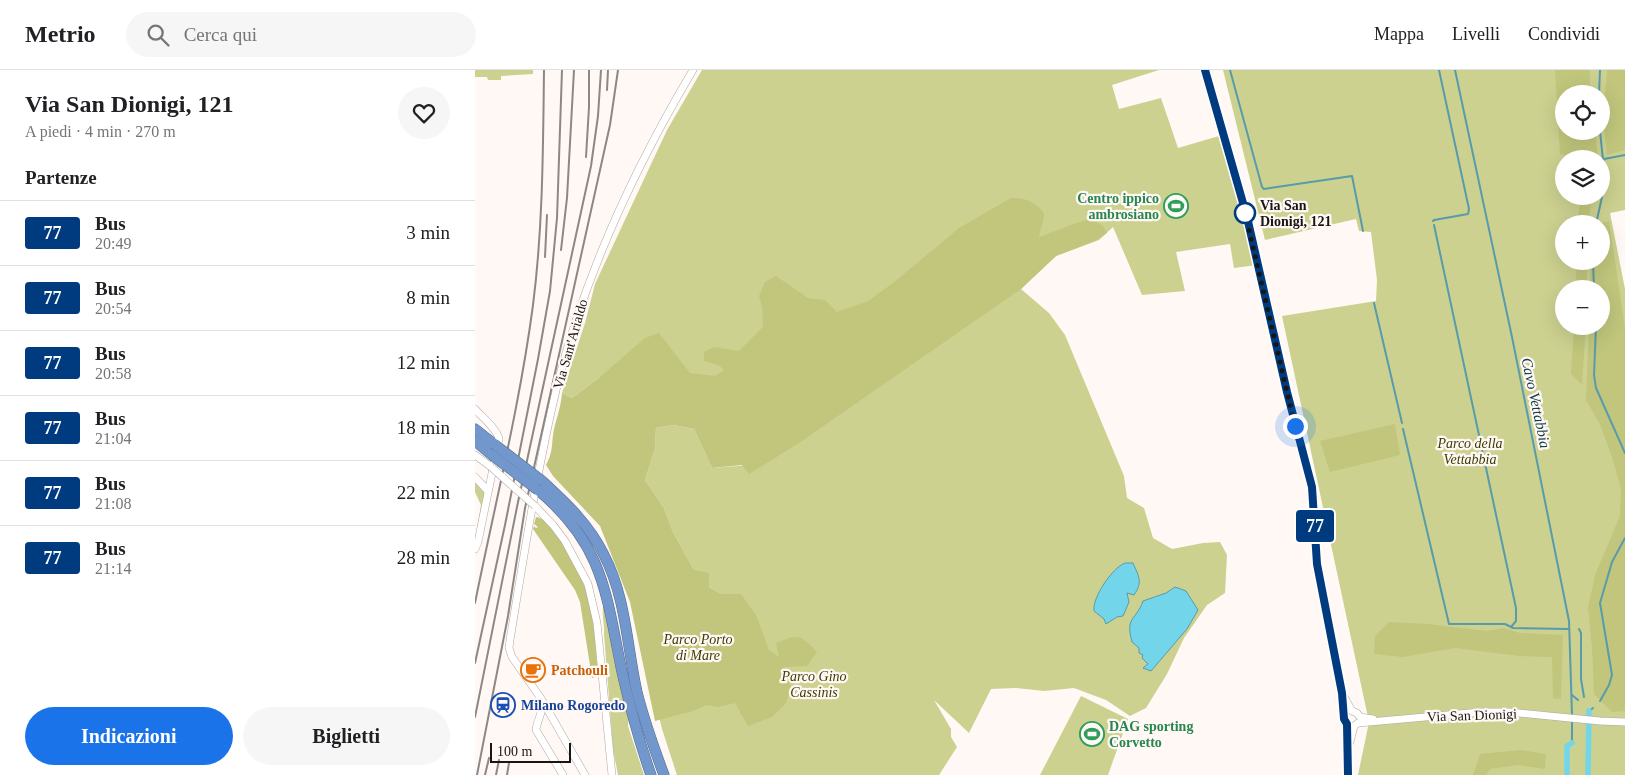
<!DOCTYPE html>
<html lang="it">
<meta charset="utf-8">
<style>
body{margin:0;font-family:"Times New Roman",serif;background:#f6f6f6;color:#202124;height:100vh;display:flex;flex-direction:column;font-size:19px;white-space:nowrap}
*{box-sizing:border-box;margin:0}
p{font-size:16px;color:#757577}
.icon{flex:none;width:28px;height:28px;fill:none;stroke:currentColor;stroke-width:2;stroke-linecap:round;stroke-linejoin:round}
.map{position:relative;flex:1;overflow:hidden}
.details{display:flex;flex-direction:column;background:#fff;width:475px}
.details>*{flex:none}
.badge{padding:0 10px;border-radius:4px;font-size:18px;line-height:32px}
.buttons{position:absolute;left:1080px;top:15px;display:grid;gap:10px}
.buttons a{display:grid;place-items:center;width:55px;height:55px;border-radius:50%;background:#fff;box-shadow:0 5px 20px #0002;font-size:25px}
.scale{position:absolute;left:15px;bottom:12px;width:81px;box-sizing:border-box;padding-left:5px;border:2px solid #191513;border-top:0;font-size:14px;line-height:18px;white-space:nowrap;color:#191513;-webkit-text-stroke:4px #fff8f5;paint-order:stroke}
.you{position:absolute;width:25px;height:25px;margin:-12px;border:4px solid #fff;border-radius:50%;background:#1a73e8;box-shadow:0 0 0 8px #1a73e833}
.map>.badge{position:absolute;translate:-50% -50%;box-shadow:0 0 0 2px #fff}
h2{padding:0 25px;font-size:19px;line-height:45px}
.round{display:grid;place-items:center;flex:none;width:52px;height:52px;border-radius:26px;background:#f6f6f6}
.head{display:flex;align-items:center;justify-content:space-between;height:85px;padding:0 25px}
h1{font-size:24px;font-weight:600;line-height:38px}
.action{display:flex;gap:10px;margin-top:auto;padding:10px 25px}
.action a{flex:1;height:58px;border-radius:30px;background:#1a73e8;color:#fff;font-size:20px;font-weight:600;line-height:58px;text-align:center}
.action a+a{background:#f6f6f6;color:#202124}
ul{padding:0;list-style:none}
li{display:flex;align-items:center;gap:15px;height:65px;padding:0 25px;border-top:1px solid #e0e0e0}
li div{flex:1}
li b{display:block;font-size:19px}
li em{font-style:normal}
li .badge{min-width:55px;font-weight:700;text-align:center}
header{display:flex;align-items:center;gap:30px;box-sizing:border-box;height:70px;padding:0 25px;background:#fff;border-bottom:1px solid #e0e0e0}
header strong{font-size:24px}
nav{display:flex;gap:28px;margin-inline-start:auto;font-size:18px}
.search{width:350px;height:45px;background:#f6f6f6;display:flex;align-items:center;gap:12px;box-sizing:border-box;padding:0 18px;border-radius:28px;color:#757577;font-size:19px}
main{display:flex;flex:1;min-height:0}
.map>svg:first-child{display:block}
.green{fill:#ccd190;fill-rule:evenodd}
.forest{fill:#c1c67c}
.water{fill:#73d5ea;stroke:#589baa}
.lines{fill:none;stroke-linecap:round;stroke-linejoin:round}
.stream{stroke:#589baa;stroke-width:2}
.canal{stroke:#73d5ea;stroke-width:5.5}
.minor-casing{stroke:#b2a7a2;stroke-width:8}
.highway-casing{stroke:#536a8c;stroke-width:11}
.minor{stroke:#fff;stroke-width:7}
.highway{stroke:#7297cd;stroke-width:10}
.rail{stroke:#8d8785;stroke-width:2}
.minor-bridge-casing{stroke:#b2a7a2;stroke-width:8;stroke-linecap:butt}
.highway-bridge-casing{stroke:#536a8c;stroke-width:11;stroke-linecap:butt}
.minor-bridge{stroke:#fff;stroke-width:7}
.highway-bridge{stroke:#7297cd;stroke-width:10}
.line-casing{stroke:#fff;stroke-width:11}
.line{stroke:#003b80;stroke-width:8}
.walk{stroke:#191513;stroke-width:5;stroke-dasharray:0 9}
.stop-dot{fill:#fff;stroke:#003b80;stroke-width:2.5}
.labels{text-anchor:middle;stroke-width:4.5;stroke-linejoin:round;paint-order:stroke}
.leisure-label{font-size:14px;font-weight:bold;fill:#27864d;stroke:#fff8f5;text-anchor:end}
.stop-label{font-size:14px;font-weight:bold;fill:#191513;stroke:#fff8f5;text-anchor:start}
.street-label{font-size:14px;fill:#191513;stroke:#fff8f5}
.park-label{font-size:14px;font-style:italic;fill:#3a3c00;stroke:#fff8f5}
.food-label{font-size:14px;font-weight:bold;fill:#c56008;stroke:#fff8f5;text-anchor:start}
.transit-label{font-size:14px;font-weight:bold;fill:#164399;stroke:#fff8f5;text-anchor:start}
.water-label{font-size:15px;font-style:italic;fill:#13414a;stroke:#fff8f5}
</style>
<header>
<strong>Metrio</strong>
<div class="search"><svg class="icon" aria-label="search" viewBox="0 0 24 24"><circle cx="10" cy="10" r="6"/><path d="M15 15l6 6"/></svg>Cerca qui</div>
<nav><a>Mappa</a><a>Livelli</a><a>Condividi</a></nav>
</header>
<main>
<section class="details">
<div class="head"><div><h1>Via San Dionigi, 121</h1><p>A piedi · 4 min · 270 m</p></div><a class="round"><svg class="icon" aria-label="heart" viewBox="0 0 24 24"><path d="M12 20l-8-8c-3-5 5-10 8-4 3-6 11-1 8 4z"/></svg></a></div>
<h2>Partenze</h2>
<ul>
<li><span class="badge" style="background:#003b80;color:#fff">77</span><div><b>Bus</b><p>20:49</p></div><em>3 min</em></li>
<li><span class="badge" style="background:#003b80;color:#fff">77</span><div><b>Bus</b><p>20:54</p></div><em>8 min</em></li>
<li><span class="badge" style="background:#003b80;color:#fff">77</span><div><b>Bus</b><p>20:58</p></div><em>12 min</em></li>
<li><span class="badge" style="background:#003b80;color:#fff">77</span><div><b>Bus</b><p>21:04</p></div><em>18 min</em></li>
<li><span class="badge" style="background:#003b80;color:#fff">77</span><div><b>Bus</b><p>21:08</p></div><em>22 min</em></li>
<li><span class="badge" style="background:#003b80;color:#fff">77</span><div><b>Bus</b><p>21:14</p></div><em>28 min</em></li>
</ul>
<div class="action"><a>Indicazioni</a><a>Biglietti</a></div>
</section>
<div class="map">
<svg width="1150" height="705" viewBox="0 0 1150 705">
<rect width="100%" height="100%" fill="#fff8f5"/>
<!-- green -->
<g class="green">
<path d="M0,0h58v4l-32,2v4h-13l-1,-3h-12z"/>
<path d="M227,0h457l-47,15 7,24 42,-11 17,50 41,-12 26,82 12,47 -23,3 -4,-24 -54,8 9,39 -43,4 -29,-68 -14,13 -43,16 -35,33 28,24 16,22 59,141 3,22 17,10 9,30 19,11 31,-6 17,-1 7,13 -2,38 -18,12 -23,33 -17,36 -21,34 -16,8 -24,-16 -32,-12 -30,3 -29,-3 -24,1 -22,44 -35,-33 17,29v8l6,10 -18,28h-262l-15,-46 -12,-50 91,-85h-20l-12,-7 -15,-17 -21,-38 -9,-24 -19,-28 10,-31 1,-21 17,-3 21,4 18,39 50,-4 -162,-87 -28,21 -10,-5 23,-70 10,-39 72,-154z"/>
<path d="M748,0h402v140l-15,3 15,76v486h-267l11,-53 -87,-406 94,-15 1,-21 -6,-48 -12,-1 -3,-12 -91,21zM1089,24h37v37h-37zM1089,89h37v37h-37zM1089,154h37v37h-37zM1089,219h37v37h-37z"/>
<path d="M0,409l11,12 -11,51 6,-37 -6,-13z"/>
<path d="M130,531l24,113 -1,12 16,49h-26l-5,-26 -9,-115c1,-11 -4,-23 1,-33z"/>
<path d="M606,626l47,23 -20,56h-68z"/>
</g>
<!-- forest -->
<g class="forest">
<path d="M1080,0h35v24h-26v37h31l3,26 -21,2 -17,-5z"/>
<path d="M1132,0h18v80l-18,5 -4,-39z"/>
<path d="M1107,126h10l-4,28h-12z"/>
<path d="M536,128c15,0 24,3 33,15 0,10 -4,15 -5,24 18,-6 33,-14 52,-18l12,7 4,7 -12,8 -39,15 -35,33 -222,154 -50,31 -7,-9 -30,3 -18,-39 -21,-4 -17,3 -1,21 -10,31 19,28 9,24 21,38 15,3v14l12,7h20l15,21 13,35 10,7 -3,-14c22,-10 25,-8 41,9l-10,14 -23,1 7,20 -5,16 -14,14 -24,9 -13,-23 -17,4 -12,-2 -13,6 -38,10 -25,-119 -30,-76 -47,-50 -7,-11c8,-15 5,-21 8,-36 3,-12 7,-23 8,-36l10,5 28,-21 45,-39 14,-5 31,40 25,3 9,-6 -4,-4 -16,-5v-9l10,-5 25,4 24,-24 -1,-20 -3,-11 6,-14 11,-6 32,22 17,2 12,12 31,-11 25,-18 66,-55z"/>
<path d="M1134,151l16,107v383l-13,1 -18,-18 -2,-46 -4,-40 7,-33 25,-59 1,-27 -8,-29 -13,-36 -14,-24 3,-74h12v-37h-11v-28h11v-37h-4z"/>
<rect x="1101" y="191" width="11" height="28"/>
<path d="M1099,256h12l-4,59 -11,-11z"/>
<path d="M920,354l5,31 -70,17 -10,-31z"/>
<path d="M61,447c9,1 18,12 23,20 33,48 35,82 39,139l-6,2 -12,-76 -5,-12 -42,-61 1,-3 2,2 2,-1 -4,-3z"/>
<path d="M914,552l39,2 59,7 17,-3 16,5 43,2 -2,64 -8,-1 -1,-41 -33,-1 -64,-8 -52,9 -29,-3 1,-18z"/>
<path d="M1046,680l25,4 -1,15 -27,-4 -28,4 -4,6h-13l7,-21z"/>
</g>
<!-- water -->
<g class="water">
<path d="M650,493h8c6,14 10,19 1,32l-7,-2 2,9 -6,14 -6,1 -11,7 -2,-5 -10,-8c-2,-13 18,-43 31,-48z"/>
<path d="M700,517l11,4 12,19 -11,19 -36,42 -8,-3 5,-4 -6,-6 1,-3 -4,-2v-5l-7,-6c-7,-26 4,-21 11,-41l23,-8z"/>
</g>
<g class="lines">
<!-- stream -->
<g class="stream">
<path d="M755,0l32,117 2,2 88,-13 11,55"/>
<path d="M980,0l57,267 57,284 3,94"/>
<path d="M1124,24l1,-24"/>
<path d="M1125,61l3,29"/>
<path d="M1128,93l1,-4 21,-4"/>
<path d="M958,151l1,-1 34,-6 1,-5 -30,-139"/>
<path d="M1121,154l6,-27 1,-27"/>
<path d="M959,155l82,383v13l-5,6"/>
<path d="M1118,191l1,28"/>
<path d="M899,233l28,120"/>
<path d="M1121,256l-2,49 2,13 29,65"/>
<path d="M928,359l46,195h56l8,4 55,1"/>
<path d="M1104,559l2,4v46l3,18"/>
<path d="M1097,625l6,5"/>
<path d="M1125,631l9,-16 3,-10 -12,-72 12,-41 13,-24"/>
<path d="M1114,641l4,-3"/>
<path d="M1097,650v23"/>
</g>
<!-- canal -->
<g class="canal">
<path d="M1092,705v-29l5,-3"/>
<path d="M1113,705l1,-64"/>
</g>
<defs>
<g id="minor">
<path d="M730,0l42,147 40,175 25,95 5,77 25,129 2,27 3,5 1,50"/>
<path d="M0,339c7,8 22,20 24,30l-21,103 -3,7"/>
<path d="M0,385l15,11"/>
<path d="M0,407l13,14"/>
<path d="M60,436l18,19 12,16 23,43 9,39 15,152"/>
<path d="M868,625l9,16 5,2 3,4 13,2"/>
<path d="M67,633c1,10 -5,17 -6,27l27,45"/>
<path d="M875,672l4,-16 4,-3 123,-11h28l91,9 25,1"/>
<path d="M110,705l-43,-75 -30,-43 -3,-9 1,-8c14,-85 27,-170 47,-254 28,-112 77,-217 136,-316"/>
</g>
<g id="highway">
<path d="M0,359l19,15"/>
<path d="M0,371l17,14"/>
<path d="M66,410c25,23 48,44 63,75 22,42 23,92 33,137 7,28 17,56 27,83"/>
<path d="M63,420c66,55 68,104 84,182 8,35 17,69 29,103"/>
</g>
</defs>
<!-- minor casing -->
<use href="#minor" class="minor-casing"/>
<!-- highway casing -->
<use href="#highway" class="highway-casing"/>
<!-- minor -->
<use href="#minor" class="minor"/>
<!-- highway -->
<use href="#highway" class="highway"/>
<!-- rail -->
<g class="rail">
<path d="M132,20l1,-20"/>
<path d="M111,87l3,-50v-37"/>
<path d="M86,180l6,-52 7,-128"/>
<path d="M70,187l2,-42"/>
<path d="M0,533c20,-99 45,-199 58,-298 10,-78 10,-157 11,-235"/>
<path d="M0,593l30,-138 33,-166 12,-68 7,-73 5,-148"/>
<path d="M0,647l43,-215 73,-336 7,-50 3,-46"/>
<path d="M2,705l31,-159 17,-108 85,-383 8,-55"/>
<path d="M10,705l4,-17"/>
<path d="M21,705l3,-15"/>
<path d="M32,705l2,-12"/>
</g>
<defs>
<path id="minor-bridge" d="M15,396l45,40"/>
<g id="highway-bridge">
<path d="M19,374l47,36"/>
<path d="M17,385l46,35"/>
</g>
</defs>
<!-- minor-bridge casing -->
<use href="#minor-bridge" class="minor-bridge-casing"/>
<!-- highway-bridge casing -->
<use href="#highway-bridge" class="highway-bridge-casing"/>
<!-- minor-bridge -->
<use href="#minor-bridge" class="minor-bridge"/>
<!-- highway-bridge -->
<use href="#highway-bridge" class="highway-bridge"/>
</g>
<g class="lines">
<defs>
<path id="line" d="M730,0l42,147 40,175 25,95 5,77 25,129 2,26 3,5 1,51"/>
</defs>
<!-- line casing -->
<use href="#line" class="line-casing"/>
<!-- line -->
<use href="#line" class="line"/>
<!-- walk -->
<path class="walk" d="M770,143l50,213"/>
</g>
<!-- icons -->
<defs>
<symbol id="stadium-ring" viewBox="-11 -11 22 22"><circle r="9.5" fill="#fff8f5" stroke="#2e9e5b" stroke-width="1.5"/><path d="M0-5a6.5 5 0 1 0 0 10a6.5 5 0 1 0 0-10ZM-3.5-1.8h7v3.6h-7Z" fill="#2e9e5b"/></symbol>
<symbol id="cafe-ring" viewBox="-11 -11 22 22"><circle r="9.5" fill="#fff8f5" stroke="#e8710a" stroke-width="1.5"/><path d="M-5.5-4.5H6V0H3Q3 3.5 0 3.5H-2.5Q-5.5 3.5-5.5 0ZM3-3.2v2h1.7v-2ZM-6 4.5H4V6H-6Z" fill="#e8710a"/></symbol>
<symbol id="station-ring" viewBox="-11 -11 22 22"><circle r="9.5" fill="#fff8f5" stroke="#1a4fb4" stroke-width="1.5"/><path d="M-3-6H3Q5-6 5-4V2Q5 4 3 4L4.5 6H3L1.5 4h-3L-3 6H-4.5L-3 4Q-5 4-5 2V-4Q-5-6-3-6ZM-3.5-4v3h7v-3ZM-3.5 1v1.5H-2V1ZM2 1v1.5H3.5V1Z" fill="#1a4fb4"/></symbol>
</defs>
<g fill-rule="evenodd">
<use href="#stadium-ring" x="687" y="122" width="28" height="28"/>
<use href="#cafe-ring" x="44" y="586" width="28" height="28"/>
<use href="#station-ring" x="14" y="621" width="28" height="28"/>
<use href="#stadium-ring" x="603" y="650" width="28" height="28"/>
</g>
<!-- markers -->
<circle class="stop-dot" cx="770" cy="143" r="10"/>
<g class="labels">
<!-- leisure labels -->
<g class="leisure-label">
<text x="684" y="133">Centro ippico<tspan x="684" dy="16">ambrosiano</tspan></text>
<text x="634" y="661" text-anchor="start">DAG sporting<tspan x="634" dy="16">Corvetto</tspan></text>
</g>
<!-- stop labels -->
<g class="stop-label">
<text x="785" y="140">Via San<tspan x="785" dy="16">Dionigi, 121</tspan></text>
</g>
<!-- street labels -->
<g class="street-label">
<text transform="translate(95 274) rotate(-74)" y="5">Via Sant'Arialdo</text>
<text transform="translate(997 645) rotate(-2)" y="5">Via San Dionigi</text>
</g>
<!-- park labels -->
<g class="park-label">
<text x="995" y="378">Parco della<tspan x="995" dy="16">Vettabbia</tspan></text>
<text x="223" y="574">Parco Porto<tspan x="223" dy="16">di Mare</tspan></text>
<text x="339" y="611">Parco Gino<tspan x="339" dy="16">Cassinis</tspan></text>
</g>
<!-- food labels -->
<g class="food-label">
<text x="76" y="605">Patchouli</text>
</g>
<!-- transit labels -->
<g class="transit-label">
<text x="46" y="640">Milano Rogoredo</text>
</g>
<!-- water labels -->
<g class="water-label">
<text transform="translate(1061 333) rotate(78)" y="5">Cavo Vettabbia</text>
</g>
</g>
</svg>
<div class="buttons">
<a><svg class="icon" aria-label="locate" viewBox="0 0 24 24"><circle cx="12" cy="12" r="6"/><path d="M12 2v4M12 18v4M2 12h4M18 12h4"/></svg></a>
<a><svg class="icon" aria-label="layers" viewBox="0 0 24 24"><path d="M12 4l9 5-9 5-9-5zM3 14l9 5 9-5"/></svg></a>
<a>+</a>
<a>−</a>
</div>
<div class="scale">100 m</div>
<div class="you" style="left:820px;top:356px"></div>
<b class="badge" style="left:840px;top:456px;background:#003b80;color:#fff">77</b>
</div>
</main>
